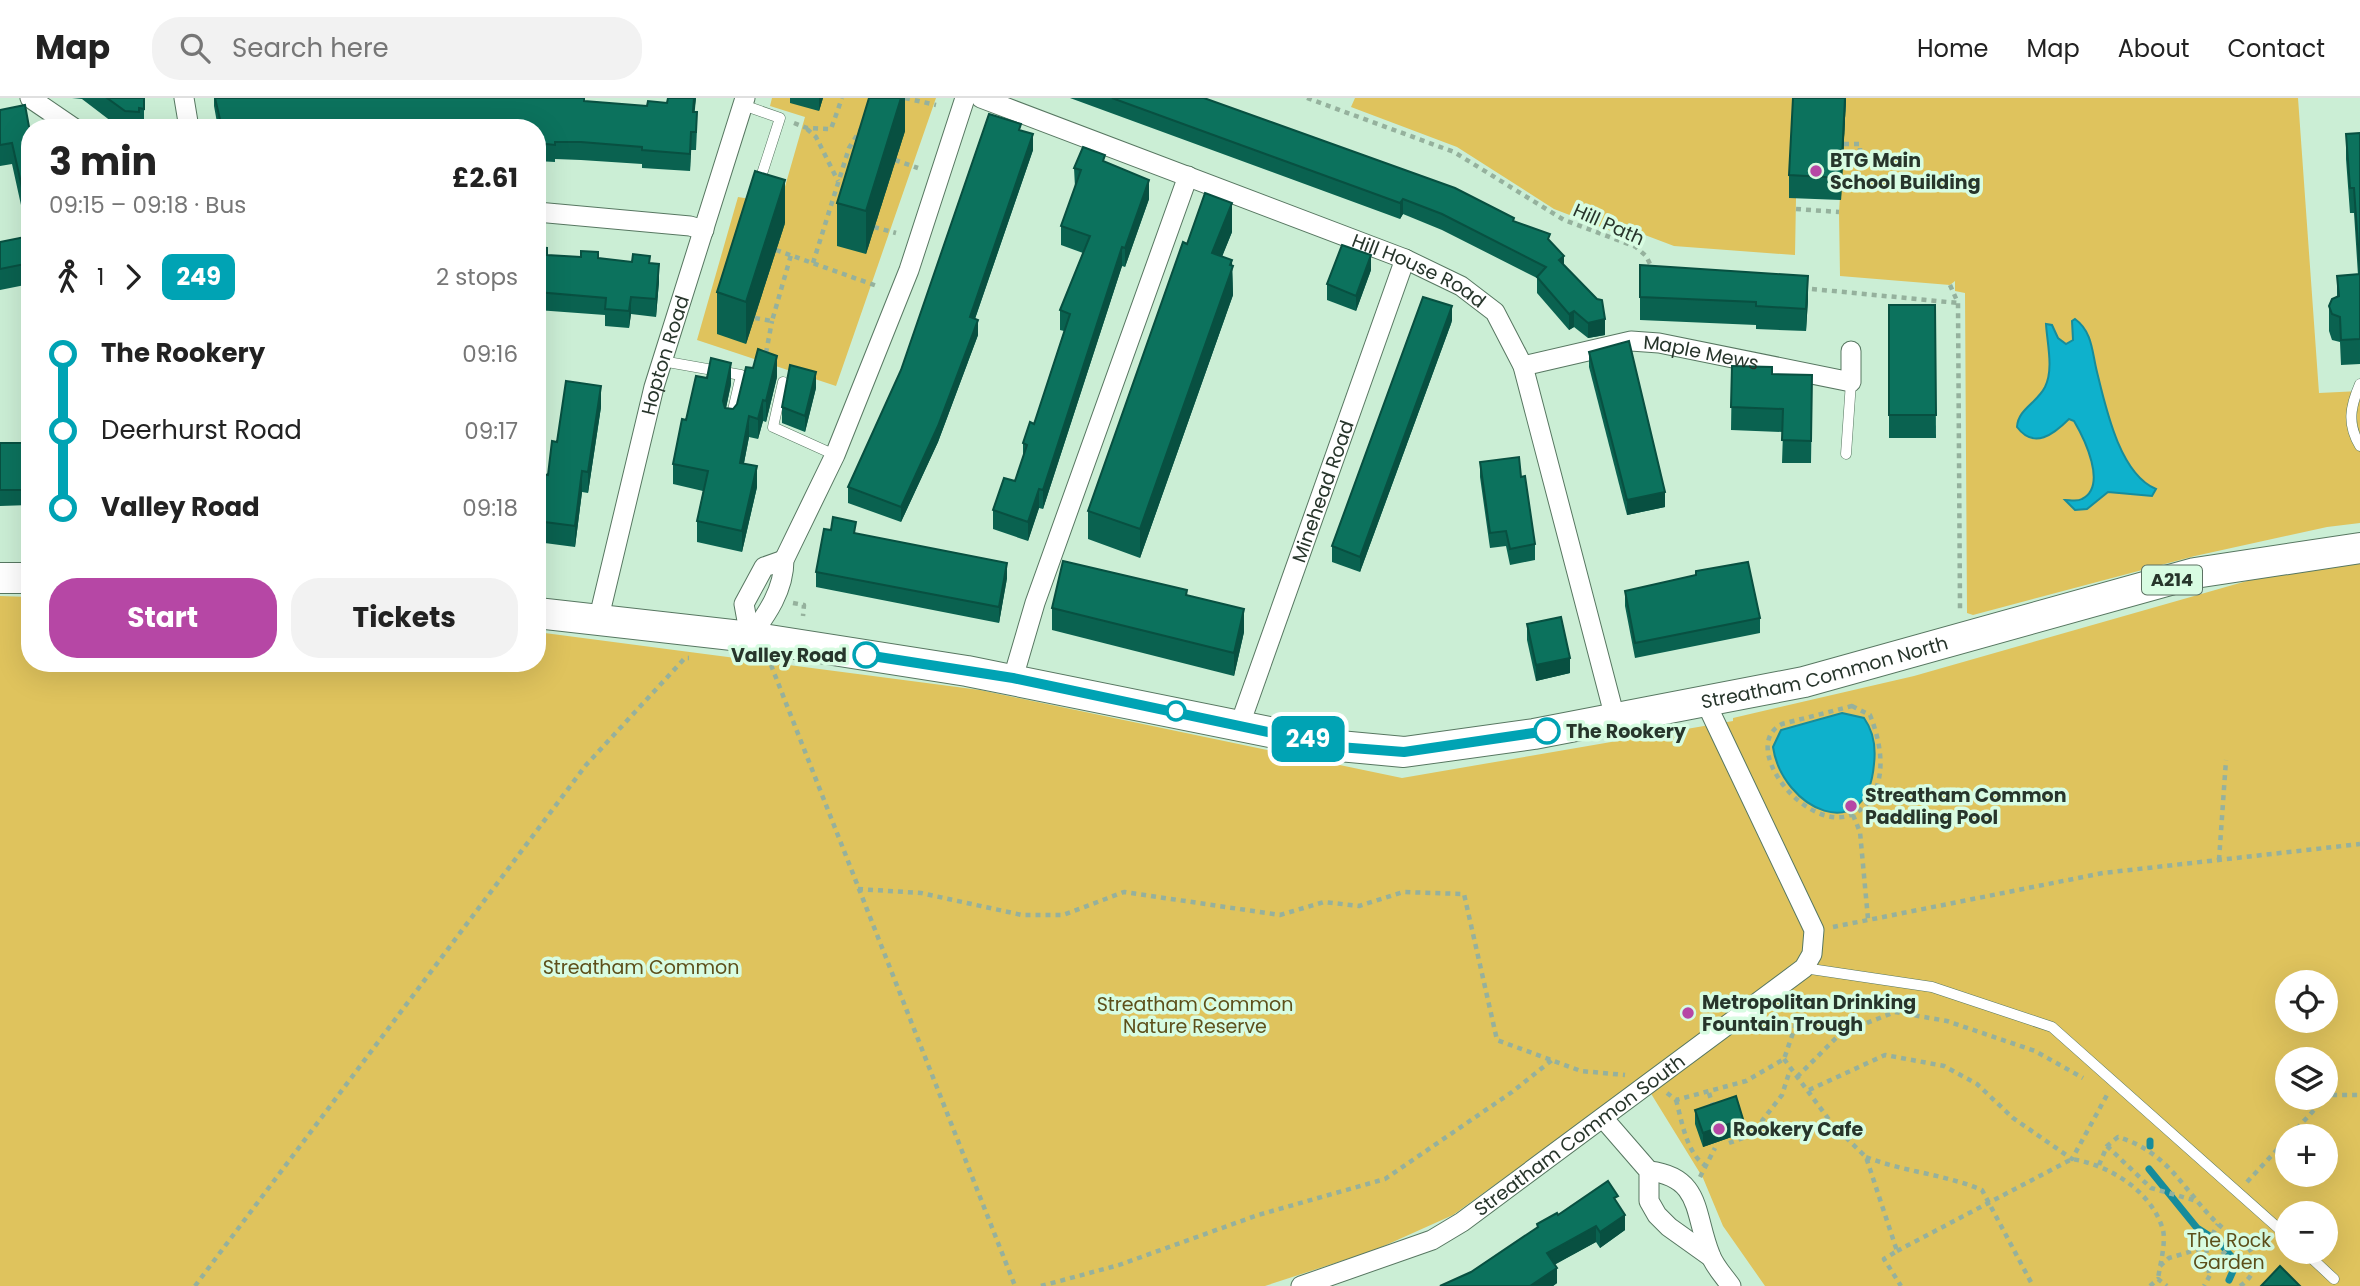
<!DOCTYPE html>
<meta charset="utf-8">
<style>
body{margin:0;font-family:Poppins,sans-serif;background:#f2f2f2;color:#222;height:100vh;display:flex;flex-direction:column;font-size:26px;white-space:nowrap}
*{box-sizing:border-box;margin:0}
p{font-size:23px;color:#767676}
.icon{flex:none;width:38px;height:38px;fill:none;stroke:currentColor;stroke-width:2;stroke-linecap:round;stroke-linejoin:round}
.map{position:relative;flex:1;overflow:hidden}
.sheet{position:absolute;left:21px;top:21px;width:525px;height:553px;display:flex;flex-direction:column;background:#fff;border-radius:28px;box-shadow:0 7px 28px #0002}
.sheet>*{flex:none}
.badge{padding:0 14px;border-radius:10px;font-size:24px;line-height:46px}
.fabs{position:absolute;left:2275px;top:872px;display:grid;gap:14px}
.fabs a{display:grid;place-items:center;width:63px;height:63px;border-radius:50%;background:#fff;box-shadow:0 7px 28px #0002;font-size:35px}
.map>.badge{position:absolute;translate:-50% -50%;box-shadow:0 0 0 4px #fff}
.legs{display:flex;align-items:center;gap:10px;height:77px;padding:0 28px;font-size:23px}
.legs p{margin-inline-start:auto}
.head{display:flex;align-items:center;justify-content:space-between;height:119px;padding:0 28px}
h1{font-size:38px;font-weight:700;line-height:52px}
.primary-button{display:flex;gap:14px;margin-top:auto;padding:14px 28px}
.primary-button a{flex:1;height:80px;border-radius:28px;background:#b647a5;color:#fff;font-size:28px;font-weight:700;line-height:80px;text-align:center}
.primary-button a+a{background:#f2f2f2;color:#222}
ul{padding:0 28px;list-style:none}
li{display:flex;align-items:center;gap:24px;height:77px;font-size:26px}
li i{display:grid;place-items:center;width:10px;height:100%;margin:0 9px;background:currentColor}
li i::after{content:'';width:18px;height:18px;margin:-9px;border:5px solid;border-radius:50%;background:#fff}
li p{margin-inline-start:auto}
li:first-child i{background:linear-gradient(#0000 50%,currentColor 0)}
li:last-child i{background:linear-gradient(currentColor 50%,#0000 0)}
header{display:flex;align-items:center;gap:42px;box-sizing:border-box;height:98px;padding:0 35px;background:#fff;border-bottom:2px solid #e0e0e0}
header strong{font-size:33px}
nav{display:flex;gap:38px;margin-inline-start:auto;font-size:24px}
.search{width:490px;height:63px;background:#f2f2f2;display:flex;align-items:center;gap:18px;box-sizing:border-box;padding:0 24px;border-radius:28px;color:#767676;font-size:26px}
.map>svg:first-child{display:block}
.green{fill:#dfc35d;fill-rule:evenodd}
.water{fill:#0eb1cc;stroke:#168c9c;stroke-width:2}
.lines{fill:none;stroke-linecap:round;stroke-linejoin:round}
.stream{stroke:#168c9c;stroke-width:7}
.lane-casing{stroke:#577761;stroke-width:11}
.street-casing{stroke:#577761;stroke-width:21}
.primary-casing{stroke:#577761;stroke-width:32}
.path{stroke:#95b19d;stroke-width:4.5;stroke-dasharray:5 5;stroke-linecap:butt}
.lane{stroke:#fff;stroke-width:10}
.street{stroke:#fff;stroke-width:19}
.primary{stroke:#fff;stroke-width:30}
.wall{fill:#0a6250}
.shaded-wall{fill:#085041}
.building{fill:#0c725d;stroke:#085041;stroke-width:2}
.line-1-casing{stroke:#fff;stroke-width:16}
.line-1{stroke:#00a3b4;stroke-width:10}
.poi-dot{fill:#b647a5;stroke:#d8fce2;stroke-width:2.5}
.stop-1-dot{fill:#fff;stroke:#00a3b4;stroke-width:3.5}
.labels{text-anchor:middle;stroke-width:7;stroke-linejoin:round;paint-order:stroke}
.shield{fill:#d8fce2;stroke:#5c7162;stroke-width:2}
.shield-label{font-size:18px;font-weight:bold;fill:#27352b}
.poi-label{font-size:19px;font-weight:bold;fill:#27352b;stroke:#d8fce2;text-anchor:start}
.street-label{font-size:19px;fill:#27352b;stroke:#d8fce2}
.stop-label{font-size:19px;font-weight:bold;fill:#27352b;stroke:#d8fce2;text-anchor:end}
.park-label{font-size:19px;fill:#5d4f1a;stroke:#d8fce2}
</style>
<header>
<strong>Map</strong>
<div class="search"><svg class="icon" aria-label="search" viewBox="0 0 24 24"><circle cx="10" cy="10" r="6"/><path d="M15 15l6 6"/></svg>Search here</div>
<nav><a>Home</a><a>Map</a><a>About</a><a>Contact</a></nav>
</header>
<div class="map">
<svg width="2360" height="1188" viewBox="0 0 2360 1188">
<rect width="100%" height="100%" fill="#cbeed5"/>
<!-- green -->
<g class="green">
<path d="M772,0h164l-100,288 -139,-46 41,-143 42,7 25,-87 -35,-11z"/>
<path d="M1355,0h439l-5,99 7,1 -1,57 -121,-9 -37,-14 -5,7 -78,-30 -97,-62 -106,-40z"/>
<path d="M1846,0h452l21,295 41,-2v132l-33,4 -132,29 -222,59 -6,-2 -2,-320 -10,-2v-10l-5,4 -110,-9 -1,-64z"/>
<path d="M2360,464v724h-595l-42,-60 -20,-48 -61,-99 -189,136 -78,35 -110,36h-1265v-690l30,1v66h507v-31l443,58 422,88 331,-57v-3l181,-42 378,-108zM2287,884h39v38h-39zM2287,961h39v38h-39zM2287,1038h39v38h-39zM2287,1115h39v38h-39z"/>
</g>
<!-- water -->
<g class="water">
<path d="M2075,221c18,13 17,34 22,53 9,37 23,102 59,117l-4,7 -44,-4 -21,17 -12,1 -10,-10c5,0 12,2 17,-1 26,-13 2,-61 -8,-78l-5,-2c-15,15 -35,31 -52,8 1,-18 20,-24 28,-40 9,-18 2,-44 1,-63l6,1 6,13 8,6 7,-4 -1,-19z"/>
<path d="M1842,615l22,5c10,14 12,29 10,46 -7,85 -92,45 -101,-17l8,-17z"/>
</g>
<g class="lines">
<!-- stream -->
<g class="stream">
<path d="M2150,1048v-5"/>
<path d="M2149,1071l48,59 22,14 12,14 2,15 -4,9"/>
</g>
<defs>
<g id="lane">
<path d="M743,7l37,13 -21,65"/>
<path d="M662,263l79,14 -10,44"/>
<path d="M783,284l-10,45 62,28"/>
<path d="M2360,286c-10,23 -13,40 0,62"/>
<path d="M1846,356l5,-72"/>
<path d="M1804,870l128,19 120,40 235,209"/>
<path d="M2304,1153l30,28"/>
</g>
<g id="street">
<path d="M30,0l44,30"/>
<path d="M184,0l5,30"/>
<path id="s1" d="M981,0l424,161 56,27 34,26 28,54 92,352"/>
<path d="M537,114l153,14 14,4"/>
<path id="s2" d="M1523,268l108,-25 28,2 192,39v-31"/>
<path id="s3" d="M599,519l55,-230 91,-289"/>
<path d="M750,539c17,-23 34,-47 34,-77l51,-105 74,-185 56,-172"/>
<path d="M750,539l-6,-33 20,-37 20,-7"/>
<path d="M1013,580l22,-75 153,-427"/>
<path id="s4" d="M1240,626l165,-465"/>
<path d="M1603,1020l46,53v30l8,14 12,12 42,30"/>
<path d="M1649,1073c53,6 45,43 61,83 4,12 14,22 21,32"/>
<path id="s5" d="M1301,1188l131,-46 30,-18 342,-254 8,-14 2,-24 -109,-229"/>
</g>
<g id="primary">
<path d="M0,480h30"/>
<path id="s6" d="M537,515l213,24 217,34 372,75 65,6 130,-18 270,-52 391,-109 165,-25"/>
</g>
</defs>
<!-- lane casing -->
<use href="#lane" class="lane-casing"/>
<!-- street casing -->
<use href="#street" class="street-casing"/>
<!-- primary casing -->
<use href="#primary" class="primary-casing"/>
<!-- path -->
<g class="path">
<path d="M905,0l31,7"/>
<path d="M1307,0l147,54 110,68 72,27 10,9 7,14"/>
<path d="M794,25l13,5 24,1 11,-31"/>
<path d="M807,31l9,8 22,44"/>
<path d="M1844,46h16v16"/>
<path d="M895,62l23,8"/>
<path d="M1796,111l43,3"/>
<path d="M874,129l22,6"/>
<path d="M776,152l101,36"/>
<path d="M813,165l36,-115 12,-19"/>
<path d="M1950,187l8,18 2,306"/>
<path d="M1802,190l156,15"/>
<path d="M755,220l17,3 19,-66"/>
<path d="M766,255l6,-32"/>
<path d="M793,505l11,2 -1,11"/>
<path d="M771,567l244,621"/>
<path d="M1852,608l18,9c10,25 17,59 1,83 -42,64 -140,-49 -89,-74z"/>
<path d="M1853,717l7,17 8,87"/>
<path d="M2219,762l7,-100"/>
<path d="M858,791l63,4 101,22h41l61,-23 156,23 44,-13 35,4 44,-14 61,2 33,146 84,31 44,4"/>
<path d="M1833,829l270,-54 257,-29"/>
<path d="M1784,961l49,66 33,32 31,94 -13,8 17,27"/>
<path d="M1797,979l44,-44 54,-21 52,9 88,30 48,27"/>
<path d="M1809,992l76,-35 59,11 33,18 36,34 59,41 35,-64"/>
<path d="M1667,995l9,7 70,-19 38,-22 11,-32 1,-29"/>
<path d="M1709,995l5,16"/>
<path d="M1676,1002c6,21 10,53 30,66"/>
<path d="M2290,1038l38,-41h32"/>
<path d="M1729,1045l22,-8 31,-40 8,-25"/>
<path d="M2107,1048l44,42 46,13"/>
<path d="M1866,1059c38,15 78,17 116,33l51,96"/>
<path d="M2099,1067l8,-19 11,-9c50,15 64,51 98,85 8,8 18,14 27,20 -24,6 -27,24 -39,44"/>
<path d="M1700,1079l15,-29"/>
<path d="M2247,1084l40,-43"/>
<path d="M1897,1153l175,-92c37,6 80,32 91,71 3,13 -3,35 -5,49"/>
<path d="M2160,1168l9,-8 37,-11"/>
<path d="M2209,1175l-3,-26 12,-23"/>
<path d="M195,1188l391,-521 99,-107h4"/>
<path d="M1041,1188l78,-21 139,-50 127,-36 127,-87 40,-32"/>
<path d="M2150,1188l8,-7 9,7"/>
<path d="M2240,1188c18,-12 19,-30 3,-44"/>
</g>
<!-- lane -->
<use href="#lane" class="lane"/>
<!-- street -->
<use href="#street" class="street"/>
<!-- primary -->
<use href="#primary" class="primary"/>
</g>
<!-- wall -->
<g class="wall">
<path d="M72,0h72v30h-24l-38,-29z"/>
<path d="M214,0h371v3l62,5 49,-8 -2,14 3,17 -1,21h-5l-1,21 -48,-3v-4l-61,-4 -26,-1v3l-18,-1v-33h-319l-4,-22z"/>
<path d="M790,0h33l-4,13 -29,-8z"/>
<path d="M905,0v33l-39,123 -29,-8v-43z"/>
<path d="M1070,0h134l310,123 36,20 55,94 -17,3 -14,-11 -5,3 -32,-37v-15l-95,-48 -39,-16 -3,5z"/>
<path d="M1793,0h53l-5,102 -52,-2v-23z"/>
<path d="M0,12l30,22v152l-30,6v-48l28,-5 -16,-73 -12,2z"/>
<path d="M1021,32l12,20 -58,169 3,16 -40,107 -37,80 -53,-19v-16z"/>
<path d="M2360,35v231l-19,1 -1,-23 -8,-2 -3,-9v-25l8,-10v-20l21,-1 -4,-62h-4l-4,-54v-25z"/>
<path d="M1105,64l44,37 -24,68 -3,-1 -79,243 -4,-1 -11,33 -35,-12v-19l22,-29 8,-24v-14l11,-19 30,-93 -4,-1v-20l23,-57 -22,-8v-19l14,-39 -1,-19z"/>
<path d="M785,125l-39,121 -29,-10v-42z"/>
<path d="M1232,134l-10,24 10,10 1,29 -93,263 -52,-19v-28l99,-267z"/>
<path d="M537,149l10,8 103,8 9,18 -3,36 -25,-3 -2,14 -24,-2v-11l-68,-5z"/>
<path d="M1640,167l168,34 -2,32 -50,-2v-4l-116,-5z"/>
<path d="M1371,172l-15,41 -29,-11v-16z"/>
<path d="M1889,207h46l1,133h-47z"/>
<path d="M1452,223l-92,251 -28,-10v-16z"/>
<path d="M1589,254l76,155 -38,8 -38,-148z"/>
<path d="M1732,268l40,8 40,24 -1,65h-29l1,-31 -52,-2z"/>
<path d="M777,279l-11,45 -3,-1 -5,18 -9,-2 -5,26 13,24 -15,65 -45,-10v-21l6,-30 -30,-7v-20l13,-44 45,-36 -5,24 7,1z"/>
<path d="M816,290l-11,44 -23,-9v-16z"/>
<path d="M601,309l-13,86 -6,-1 -7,55 -38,-5v-69l11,2 9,-33z"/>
<path d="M30,317v90l-30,1v-63h28z"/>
<path d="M1480,364l41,15 14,67v16l-25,5 -4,-19 -16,2 -10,-71z"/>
<path d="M856,436l151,44 -8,45 -183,-36v-15z"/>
<path d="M1696,473l64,47v15l-125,25 -10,-52v-15l71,-15z"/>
<path d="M1187,497l57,37 -10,44 -182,-46v-22z"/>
<path d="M1527,526l43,49 -34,8 -9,-41z"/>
<path d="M1695,1012l48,23 -40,14 -8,-23z"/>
<path d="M1618,1106l7,26 -25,18 -4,-6 -41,22 2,19 -4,3h-113l31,-14 66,-44v-4l21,-9z"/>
</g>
<!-- shaded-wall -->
<g class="shaded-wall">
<path d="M694,0h2l-3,31v-17z"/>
<path d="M819,0h4l-4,13z"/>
<path d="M901,0h4v33l-39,123v-43z"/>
<path d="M1845,0h1l-5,102v-22z"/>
<path d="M260,26v4h-19z"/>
<path d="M691,34v18l-1,21v-17z"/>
<path d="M1033,36v16l-63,183v-16z"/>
<path d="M785,82v43l-39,121v-42z"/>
<path d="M1149,82v19l-24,68v-19z"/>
<path d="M1403,101v15l-3,5v-16z"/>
<path d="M1232,105v29l-20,50v-29z"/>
<path d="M1122,149v19l-79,243v-19z"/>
<path d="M1371,157v15l-15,41v-15z"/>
<path d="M1564,158v15l-5,-11z"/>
<path d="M1232,162l1,35 -93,263v-29z"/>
<path d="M659,166v17l-3,36v-18z"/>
<path d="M1808,178v23l-2,32v-22z"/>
<path d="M631,199v17l-2,14v-17z"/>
<path d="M1452,208v15l-92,251v-15z"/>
<path d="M1574,213v16l-5,3v-16z"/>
<path d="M1605,221v16l-17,3v-15z"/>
<path d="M978,222v15l-40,107 -37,80v-15z"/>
<path d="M777,258v21l-11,45v-21z"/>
<path d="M731,265v21l-8,38v-21z"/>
<path d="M816,274v16l-11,44v-16z"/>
<path d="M601,288v21l-13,86v-21z"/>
<path d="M763,302v21l-5,18v-20z"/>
<path d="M749,318v21l-9,46v-20z"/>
<path d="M757,368v21l-15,65v-21z"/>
<path d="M582,373v21l-7,55v-21z"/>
<path d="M1039,391v19l-11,33v-19z"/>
<path d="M1665,394v15l-38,8v-15z"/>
<path d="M1007,465v15l-8,45v-16z"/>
<path d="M1244,511v23l-10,44v-23z"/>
<path d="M1570,560v15l-34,8v-16z"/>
<path d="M1743,1021v14l-40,14v-14z"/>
<path d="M1625,1117v15l-25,18v-16z"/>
<path d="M1596,1128v16l-49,27v-16z"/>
<path d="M1557,1170v15l-4,3h-23z"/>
</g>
<!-- building -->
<g class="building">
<path d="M107,0h37v11l-5,-1v4l-14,-1z"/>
<path d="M215,0h369v3l63,5 1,-5 19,2 1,-5h26l-1,14h4l-1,20h-5l-1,22 -48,-4v-3l-61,-5h-26v3l-18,-2v-15h-187l-90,-8v4l-19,4h-19z"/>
<path d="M869,0h32l-35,113 -29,-8z"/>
<path d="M1112,0h92l251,90 59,30 -1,3 37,13 -2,5 16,17 -5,4 38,39 5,1 3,19 -17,4 -14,-12 -5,3 -32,-37 9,-10 -104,-53 -39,-15 -3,4z"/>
<path d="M1793,0h52l-4,80 -52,-3z"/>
<path d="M25,7l5,27v91l-18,-80 -12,2v-35z"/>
<path d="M989,16l32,10 -2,6 14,4 -63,183 8,3 -40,106 -37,81 -53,-20 53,-117z"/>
<path d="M2360,35v206l-19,1 -1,-23 -8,-3 -3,-8 3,-7 7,-3 -2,-20 23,-2 -6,-86h-4l-4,-54z"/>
<path d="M1083,49l22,8 -2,6 46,19 -24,68 -3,-1 -79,243 -4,-1 -11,33 -35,-12 11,-32 11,3 12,-36 -4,-2 7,-21 4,2 36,-110 -10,-4 30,-74 -29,-10 20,-56 -7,-2z"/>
<path d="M755,73l30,9 -39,122 -29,-10z"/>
<path d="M1205,95l27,10 -20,50 20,7 -2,5 3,1 -93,263 -52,-18 95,-269 4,2z"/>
<path d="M30,138v27l-30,6v-27z"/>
<path d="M1342,147l29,10 -15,41 -29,-12z"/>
<path d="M537,149l10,1v7l34,2v-6l17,1v6l34,4 1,-8 17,2 -1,7 10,1 -3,35 -25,-2 -2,14 -24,-2 1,-11 -69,-6z"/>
<path d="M1640,167l168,11 -2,33 -50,-3v-4l-116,-5z"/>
<path d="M1423,199l29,9 -92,251 -28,-11z"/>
<path d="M1889,207h46l1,110h-47z"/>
<path d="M1629,243l36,151 -38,8 -38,-148z"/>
<path d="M758,251l19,7 -11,45 -3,-1 -5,19 -9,-3 -9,47 17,3 -15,65 -45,-10 11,-50 -35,-7 9,-45 4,1 10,-44 11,2 4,-20 20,5 -8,38 2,7 8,1 4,-5 9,-37 7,1z"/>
<path d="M790,267l26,7 -11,44 -23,-9z"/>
<path d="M1732,268l40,1v7l40,1 -1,66 -29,-1 1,-31 -52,-2z"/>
<path d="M566,283l35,5 -13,86 -6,-1 -7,55 -38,-5v-48l11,2 4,-34 5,1z"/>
<path d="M28,317h2v75h-30v-47h28z"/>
<path d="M1519,359l2,20 4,-1 10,68 -25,5 -4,-18 -16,2 -10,-71z"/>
<path d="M833,419l23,5 -2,11 153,30 -8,44 -183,-35 8,-43 7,1z"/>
<path d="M1063,463l124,29 -1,5 58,14 -10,44 -182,-45z"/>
<path d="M1748,464l12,56 -125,25 -10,-52 71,-16v-4z"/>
<path d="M1561,519l9,41 -34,7 -9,-41z"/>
<path d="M1736,998l7,23 -40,14 -8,-23z"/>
<path d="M1608,1083l10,15 -4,2 11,17 -25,17 -4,-6 -49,27 10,15 -27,18h-90l31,-14 67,-45 -1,-3 20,-11 1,2z"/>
<path d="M2280,1168l20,20h-39z"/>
</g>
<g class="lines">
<defs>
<path id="line-1" d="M866,557l147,23 326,69 65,5 143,-21"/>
</defs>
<!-- line-1 casing -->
<use href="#line-1" class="line-1-casing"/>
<!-- line-1 -->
<use href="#line-1" class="line-1"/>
</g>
<!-- markers -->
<g class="poi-dot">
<circle cx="1816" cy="73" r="7"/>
<circle cx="1851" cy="708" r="7"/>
<circle cx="1688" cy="915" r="7"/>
<circle cx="1719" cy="1031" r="7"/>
</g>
<g class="stop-1-dot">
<circle cx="866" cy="557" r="12"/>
<circle cx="1176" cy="613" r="9"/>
<circle cx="1547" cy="633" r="12"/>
</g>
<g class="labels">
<!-- shield labels -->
<rect class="shield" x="2142" y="467.5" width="60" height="29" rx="5"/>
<g class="shield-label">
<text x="2172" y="488">A214</text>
</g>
<!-- poi labels -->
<g class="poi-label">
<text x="1830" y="69">BTG Main<tspan x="1830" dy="22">School Building</tspan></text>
<text x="1865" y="704">Streatham Common<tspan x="1865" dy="22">Paddling Pool</tspan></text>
<text x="1702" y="911">Metropolitan Drinking<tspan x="1702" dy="22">Fountain Trough</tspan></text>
<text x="1733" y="1038">Rookery Cafe</text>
</g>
<!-- street labels -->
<g class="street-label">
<text transform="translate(1609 126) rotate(24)" y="7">Hill Path</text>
<text dy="7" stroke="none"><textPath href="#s1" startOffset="471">Hill House Road</textPath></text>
<text dy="7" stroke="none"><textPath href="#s2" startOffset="182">Maple Mews</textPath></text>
<text dy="7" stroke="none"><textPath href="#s3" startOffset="270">Hopton Road</textPath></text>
<text dy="7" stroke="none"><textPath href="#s4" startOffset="247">Minehead Road</textPath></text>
<text dy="7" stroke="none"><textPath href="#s6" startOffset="1307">Streatham Common North</textPath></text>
<text dy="7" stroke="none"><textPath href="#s5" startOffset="320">Streatham Common South</textPath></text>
</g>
<!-- stop labels -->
<g class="stop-label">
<text x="847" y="564">Valley Road</text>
<text x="1566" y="640" text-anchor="start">The Rookery</text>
</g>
<!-- park labels -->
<g class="park-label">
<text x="641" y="876">Streatham Common</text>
<text x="1195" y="913">Streatham Common<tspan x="1195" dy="22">Nature Reserve</tspan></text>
<text x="2229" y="1149">The Rock<tspan x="2229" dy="22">Garden</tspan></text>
</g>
</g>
</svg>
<div class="fabs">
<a><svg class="icon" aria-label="locate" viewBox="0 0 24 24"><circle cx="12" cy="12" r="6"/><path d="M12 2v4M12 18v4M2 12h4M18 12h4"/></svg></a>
<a><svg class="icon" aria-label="layers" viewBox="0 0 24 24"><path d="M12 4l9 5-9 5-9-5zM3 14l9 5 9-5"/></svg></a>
<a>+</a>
<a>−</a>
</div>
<b class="badge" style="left:1308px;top:641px;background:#00a3b4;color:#fff">249</b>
<section class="sheet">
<div class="head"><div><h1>3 min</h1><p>09:15 – 09:18 · Bus</p></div><b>£2.61</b></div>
<div class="legs"><svg class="icon" aria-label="walk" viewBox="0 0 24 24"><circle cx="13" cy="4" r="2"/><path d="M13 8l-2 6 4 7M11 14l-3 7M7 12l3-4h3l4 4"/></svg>1<svg class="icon" aria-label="forward" viewBox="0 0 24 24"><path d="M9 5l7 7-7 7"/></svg><b class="badge" style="background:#00a3b4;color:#fff">249</b><p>2 stops</p></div>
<ul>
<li><i style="color:#00a3b4"></i><b>The Rookery</b><p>09:16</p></li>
<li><i style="color:#00a3b4"></i><span>Deerhurst Road</span><p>09:17</p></li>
<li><i style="color:#00a3b4"></i><b>Valley Road</b><p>09:18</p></li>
</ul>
<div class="primary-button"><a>Start</a><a>Tickets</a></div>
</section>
</div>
